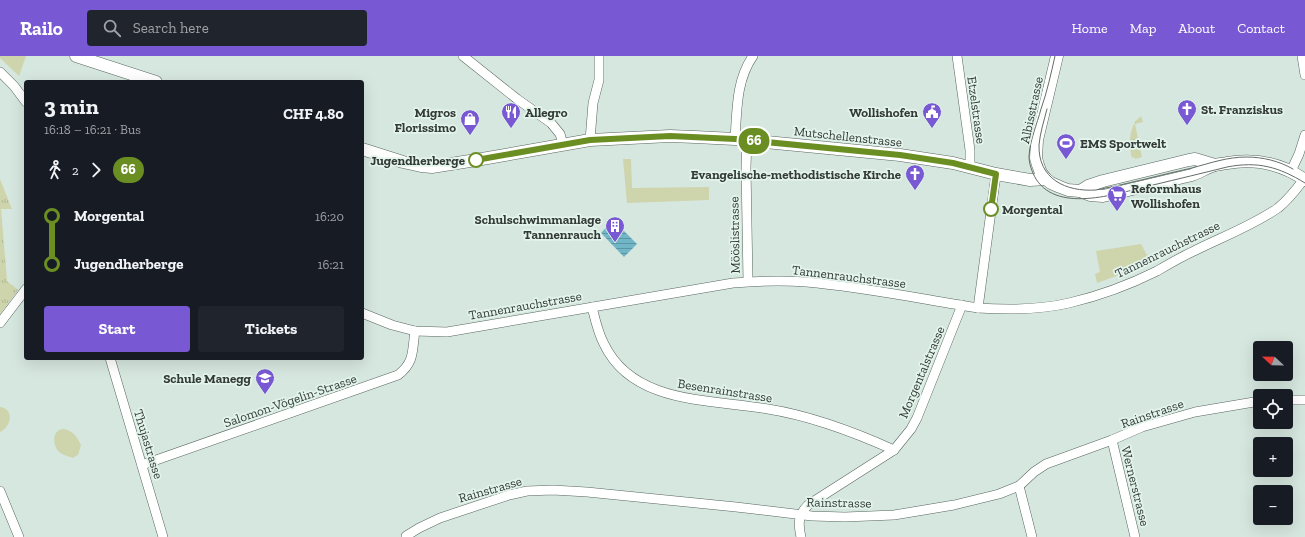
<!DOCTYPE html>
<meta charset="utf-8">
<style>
body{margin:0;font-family:"Zilla Slab",serif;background:#20242c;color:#f1f3f6;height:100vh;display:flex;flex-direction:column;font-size:15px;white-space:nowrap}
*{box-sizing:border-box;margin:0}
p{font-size:13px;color:#9ea1a6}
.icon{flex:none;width:22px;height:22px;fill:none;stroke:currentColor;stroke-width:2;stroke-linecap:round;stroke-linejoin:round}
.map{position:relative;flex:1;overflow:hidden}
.side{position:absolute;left:24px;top:24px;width:340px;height:280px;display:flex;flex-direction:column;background:#171b24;border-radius:4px;box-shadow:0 4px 16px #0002}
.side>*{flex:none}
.badge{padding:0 8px;border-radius:13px;font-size:14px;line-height:26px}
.needle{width:26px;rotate:292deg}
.controls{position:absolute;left:1253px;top:285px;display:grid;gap:8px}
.controls a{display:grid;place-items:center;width:40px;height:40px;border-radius:4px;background:#171b24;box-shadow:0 4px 16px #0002;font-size:20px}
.map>.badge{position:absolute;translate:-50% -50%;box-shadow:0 0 0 2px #fff}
.legs{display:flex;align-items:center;gap:6px;height:44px;padding:0 20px;font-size:13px}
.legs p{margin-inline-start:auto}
.headline{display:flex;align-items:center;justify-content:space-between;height:68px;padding:0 20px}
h1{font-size:22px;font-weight:700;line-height:30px}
.primary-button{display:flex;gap:8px;margin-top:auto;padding:8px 20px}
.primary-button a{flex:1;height:46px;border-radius:4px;background:#7859d3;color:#fff;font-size:16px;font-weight:700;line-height:46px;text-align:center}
.primary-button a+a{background:#20242c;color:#f1f3f6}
ul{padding:0 20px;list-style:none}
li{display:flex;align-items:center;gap:14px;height:48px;font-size:15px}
li i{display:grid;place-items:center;width:6px;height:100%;margin:0 5px;background:currentColor}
li i::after{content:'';width:10px;height:10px;margin:-5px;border:3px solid;border-radius:50%;background:#171b24}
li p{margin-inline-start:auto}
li:first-child i{background:linear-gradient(#0000 50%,currentColor 0)}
li:last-child i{background:linear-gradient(currentColor 50%,#0000 0)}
header{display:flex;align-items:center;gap:24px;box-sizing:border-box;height:56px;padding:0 20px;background:#7859d3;color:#fff}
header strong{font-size:19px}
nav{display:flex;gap:22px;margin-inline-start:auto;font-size:14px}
.search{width:280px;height:36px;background:#20242c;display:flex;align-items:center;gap:10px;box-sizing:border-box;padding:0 14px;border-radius:4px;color:#9ea1a6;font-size:15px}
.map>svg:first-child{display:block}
.grass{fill:url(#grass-tufts)}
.green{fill:#ced4ab}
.water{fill:url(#water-rules)}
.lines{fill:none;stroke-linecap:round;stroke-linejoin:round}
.street-casing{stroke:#57665f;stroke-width:10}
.secondary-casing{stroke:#57665f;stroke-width:13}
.street{stroke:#fff;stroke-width:9}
.secondary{stroke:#fff;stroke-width:12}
.tram{stroke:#636d68;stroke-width:1}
.line-1-casing{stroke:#fff;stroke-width:9}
.line-1{stroke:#6b8e23;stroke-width:6}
.stop-1-dot{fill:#fff;stroke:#6b8e23;stroke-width:2}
.labels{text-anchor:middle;stroke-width:3.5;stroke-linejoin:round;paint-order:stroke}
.poi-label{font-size:13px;font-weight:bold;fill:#333a37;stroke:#e3f4ec;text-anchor:end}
.street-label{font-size:13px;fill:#333a37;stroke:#e3f4ec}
.stop-label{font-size:13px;font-weight:bold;fill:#333a37;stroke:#e3f4ec;text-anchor:end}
</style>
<header>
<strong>Railo</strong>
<div class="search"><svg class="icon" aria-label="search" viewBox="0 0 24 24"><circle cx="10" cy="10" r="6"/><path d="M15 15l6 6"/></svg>Search here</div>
<nav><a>Home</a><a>Map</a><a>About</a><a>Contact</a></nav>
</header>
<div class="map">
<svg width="1305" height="481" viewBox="0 0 1305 481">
<defs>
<pattern id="grass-tufts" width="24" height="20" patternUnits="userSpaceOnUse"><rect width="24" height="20" fill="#ced4ab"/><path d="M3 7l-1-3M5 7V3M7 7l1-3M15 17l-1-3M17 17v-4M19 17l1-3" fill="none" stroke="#b1b794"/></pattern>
<pattern id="water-rules" width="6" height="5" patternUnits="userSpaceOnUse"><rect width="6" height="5" fill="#71b6c7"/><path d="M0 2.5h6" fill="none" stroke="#5d95a2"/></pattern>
</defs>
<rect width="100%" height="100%" fill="#d6e7df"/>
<!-- grass -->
<g class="grass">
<path d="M1141,60l2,6 -8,2 7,33 -7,2 -1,-2 -2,1c-4,-14 -3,-33 9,-42z"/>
<path d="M0,123l12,30h-11l6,72 11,9 -18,24z"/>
</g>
<!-- green -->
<g class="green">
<path d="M0,0h26l-7,20 -19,-18z"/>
<path d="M623,103h8l1,29 77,-1v13l-82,3z"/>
<path d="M1141,188l9,17 -20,10 -33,12 -2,-9 5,-2 -4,-21z"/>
<path d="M0,351c15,2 11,20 0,25z"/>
<path d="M65,373c9,3 12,8 16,16l-3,10 -5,3c-5,-2 -11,-3 -15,-7 -4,-5 -6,-16 0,-20 2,-2 5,-2 7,-2z"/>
</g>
<!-- water -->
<path class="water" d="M613,164l24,24 -13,13 -23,-24z"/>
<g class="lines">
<defs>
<g id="street">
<path d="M463,0l54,43 34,24 9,11 3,10"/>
<path d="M957,0l13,94v17"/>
<path d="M1302,0l3,19"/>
<path d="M0,16l14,14 12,16"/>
<path d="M735,83c2,-28 1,-59 18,-83"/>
<path d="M590,84l3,-37 6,-23v-24"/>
<path d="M747,84l-1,27 2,114"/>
<path d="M1291,115l8,-17 6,-19"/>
<path d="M592,251c3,12 6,26 12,37 29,61 108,55 164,65 44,7 86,23 126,41"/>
<path d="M978,252l18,-134"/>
<path d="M362,257l30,12 23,6 32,1 286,-49c24,-2 49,-3 73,-1 58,5 115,17 172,26 30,2 61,2 91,-5 30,-7 60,-18 88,-32 12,-7 24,-14 37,-20 28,-14 58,-25 84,-43 10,-8 18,-18 26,-29"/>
<path d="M0,267l26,-34"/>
<path d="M110,302l53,179"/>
<path d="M1286,344h19"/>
<path d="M1112,384l23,97"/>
<path d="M142,409l256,-90c17,-13 14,-25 17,-44"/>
<path d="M1019,430l13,51"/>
<path d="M0,435l19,46"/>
<path d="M406,480l13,-8 21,-10 69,-23 18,-4 26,-1 34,2 149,15 76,9 33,1 49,-2 60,-10 45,-11 20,-8 15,-14 12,-8 66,-24 30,-13 53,-15 65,-11"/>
<path d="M801,481c-3,-13 -3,-22 7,-32l86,-55 17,-21 6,-11 45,-113"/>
</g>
<g id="secondary">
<path d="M76,0l80,26"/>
<path d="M1057,0l-20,84 -1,18 2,7 3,8 5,6 5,4 9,4 8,3 12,1 10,4 13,1 89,-21c8,-3 16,-8 23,-10 4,-1 8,-1 12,-2 29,-5 55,1 78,17"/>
<path d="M362,93l41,13 18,4 11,1 44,-7 114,-20 80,-4 25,1 40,2 165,16 53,8 43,11 34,6 16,-1"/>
<path d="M1080,135l8,-5 15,-5 86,-21 6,-1 20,6"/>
</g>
</defs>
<!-- street casing -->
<use href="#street" class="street-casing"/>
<!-- secondary casing -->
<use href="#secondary" class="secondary-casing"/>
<!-- street -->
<use href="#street" class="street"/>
<!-- secondary -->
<use href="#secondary" class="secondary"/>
<!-- tram -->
<g class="tram">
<path d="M1055,0c-4,18 -8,36 -14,53 -4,15 -11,31 -12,47 0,8 3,16 7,23 23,36 85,13 117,6 25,-6 50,-12 74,-18 31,-6 52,0 78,16"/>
<path d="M1047,53c-3,12 -7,24 -8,36 -1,34 27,47 57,45 32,-6 64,-15 96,-22 18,-5 36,-11 54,-11 17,0 33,4 47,12"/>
</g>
</g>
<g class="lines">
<defs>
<path id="line-1" d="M476,104l114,-20 80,-4 65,3 165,16 53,8 43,11 -5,35"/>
</defs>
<!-- line-1 casing -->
<use href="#line-1" class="line-1-casing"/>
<!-- line-1 -->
<use href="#line-1" class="line-1"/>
</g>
<!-- icons -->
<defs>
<symbol id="church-pin" viewBox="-11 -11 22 30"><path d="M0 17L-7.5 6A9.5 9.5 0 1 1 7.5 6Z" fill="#7859d3" stroke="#e3f4ec"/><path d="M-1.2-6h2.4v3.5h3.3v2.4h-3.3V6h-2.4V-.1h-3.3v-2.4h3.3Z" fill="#fff"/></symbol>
<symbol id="restaurant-pin" viewBox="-11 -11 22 30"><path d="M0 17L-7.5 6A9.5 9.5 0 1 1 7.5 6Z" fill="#7859d3" stroke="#e3f4ec"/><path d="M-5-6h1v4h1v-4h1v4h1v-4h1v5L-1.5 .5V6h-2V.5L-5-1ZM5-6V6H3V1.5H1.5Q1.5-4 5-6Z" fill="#fff"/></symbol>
<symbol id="civic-pin" viewBox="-11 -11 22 30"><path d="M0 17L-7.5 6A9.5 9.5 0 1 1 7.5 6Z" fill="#7859d3" stroke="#e3f4ec"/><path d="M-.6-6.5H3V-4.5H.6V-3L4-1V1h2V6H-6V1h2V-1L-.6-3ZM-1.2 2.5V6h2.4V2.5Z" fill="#fff"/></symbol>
<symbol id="shop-pin" viewBox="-11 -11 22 30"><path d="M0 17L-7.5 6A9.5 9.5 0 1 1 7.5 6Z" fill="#7859d3" stroke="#e3f4ec"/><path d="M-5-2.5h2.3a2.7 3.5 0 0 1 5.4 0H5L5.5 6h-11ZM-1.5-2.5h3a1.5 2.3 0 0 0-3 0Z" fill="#fff"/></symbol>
<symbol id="stadium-pin" viewBox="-11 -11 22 30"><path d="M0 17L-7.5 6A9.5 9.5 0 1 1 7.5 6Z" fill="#7859d3" stroke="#e3f4ec"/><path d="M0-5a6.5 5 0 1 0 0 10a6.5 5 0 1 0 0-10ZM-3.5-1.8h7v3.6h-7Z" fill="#fff"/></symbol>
<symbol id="supermarket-pin" viewBox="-11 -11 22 30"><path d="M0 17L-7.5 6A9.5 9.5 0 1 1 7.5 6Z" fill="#7859d3" stroke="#e3f4ec"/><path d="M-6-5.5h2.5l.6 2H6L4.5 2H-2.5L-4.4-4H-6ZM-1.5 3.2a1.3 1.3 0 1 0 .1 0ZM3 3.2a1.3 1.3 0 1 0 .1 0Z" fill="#fff"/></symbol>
<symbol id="building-pin" viewBox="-11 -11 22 30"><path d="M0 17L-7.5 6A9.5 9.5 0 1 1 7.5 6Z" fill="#7859d3" stroke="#e3f4ec"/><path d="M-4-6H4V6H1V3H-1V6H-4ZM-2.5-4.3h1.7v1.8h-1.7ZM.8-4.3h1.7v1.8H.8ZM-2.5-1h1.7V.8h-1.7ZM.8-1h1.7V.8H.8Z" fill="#fff"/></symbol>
<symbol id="school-pin" viewBox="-11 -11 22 30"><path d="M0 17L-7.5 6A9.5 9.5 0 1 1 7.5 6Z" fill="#7859d3" stroke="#e3f4ec"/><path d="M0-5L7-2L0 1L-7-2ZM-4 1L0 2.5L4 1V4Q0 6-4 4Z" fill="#fff"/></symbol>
</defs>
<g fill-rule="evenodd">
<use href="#church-pin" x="1176" y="42" width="22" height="30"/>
<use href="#restaurant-pin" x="500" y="45" width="22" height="30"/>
<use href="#civic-pin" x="921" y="45" width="22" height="30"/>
<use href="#shop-pin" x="459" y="52" width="22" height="30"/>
<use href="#stadium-pin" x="1055" y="76" width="22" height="30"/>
<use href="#church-pin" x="904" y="107" width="22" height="30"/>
<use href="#supermarket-pin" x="1106" y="128" width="22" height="30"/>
<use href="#building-pin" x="604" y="159" width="22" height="30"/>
<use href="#school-pin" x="254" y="311" width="22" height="30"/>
</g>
<!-- markers -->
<g class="stop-1-dot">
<circle cx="476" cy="104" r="7"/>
<circle cx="991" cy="153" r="7"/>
</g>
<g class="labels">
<!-- poi labels -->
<g class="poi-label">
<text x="1201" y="58" text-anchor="start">St. Franziskus</text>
<text x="456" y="61">Migros<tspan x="456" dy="15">Florissimo</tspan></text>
<text x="525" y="61" text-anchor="start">Allegro</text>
<text x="918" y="61">Wollishofen</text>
<text x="1080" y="92" text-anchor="start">EMS Sportwelt</text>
<text x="901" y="123">Evangelische-methodistische Kirche</text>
<text x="1131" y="137" text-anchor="start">Reformhaus<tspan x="1131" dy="15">Wollishofen</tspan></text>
<text x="601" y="168">Schulschwimmanlage<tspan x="601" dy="15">Tannenrauch</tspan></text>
<text x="251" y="327">Schule Manegg</text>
</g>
<!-- street labels -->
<g class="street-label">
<text transform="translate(977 54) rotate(82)" y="5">Etzelstrasse</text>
<text transform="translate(1031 54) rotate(-78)" y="5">Albisstrasse</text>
<text transform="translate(848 80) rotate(6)" y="5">Mutschellenstrasse</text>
<text transform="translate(734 179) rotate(-91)" y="5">Mööslistrasse</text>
<text transform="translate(1167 193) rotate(-26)" y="5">Tannenrauchstrasse</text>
<text transform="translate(849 220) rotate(7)" y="5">Tannenrauchstrasse</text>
<text transform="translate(525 249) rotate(-10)" y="5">Tannenrauchstrasse</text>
<text transform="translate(921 316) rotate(-67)" y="5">Morgentalstrasse</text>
<text transform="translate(725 334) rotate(9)" y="5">Besenrainstrasse</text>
<text transform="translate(290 344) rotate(-19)" y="5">Salomon-Vögelin-Strasse</text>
<text transform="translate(1152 357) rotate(-19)" y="5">Rainstrasse</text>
<text transform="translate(149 388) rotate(73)" y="5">Thujastrasse</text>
<text transform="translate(1136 430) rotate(76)" y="5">Wernerstrasse</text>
<text transform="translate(490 433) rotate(-16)" y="5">Rainstrasse</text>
<text transform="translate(839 446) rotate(1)" y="5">Rainstrasse</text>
</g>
<!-- stop labels -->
<g class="stop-label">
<text x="465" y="109">Jugendherberge</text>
<text x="1002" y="158" text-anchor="start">Morgental</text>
</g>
</g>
</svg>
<div class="controls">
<a><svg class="needle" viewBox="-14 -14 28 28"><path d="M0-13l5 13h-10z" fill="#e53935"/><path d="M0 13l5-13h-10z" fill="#9ea1a6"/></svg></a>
<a><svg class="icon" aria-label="locate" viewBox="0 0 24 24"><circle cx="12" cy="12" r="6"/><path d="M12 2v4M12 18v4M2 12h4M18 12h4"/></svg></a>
<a>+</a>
<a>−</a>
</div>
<b class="badge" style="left:754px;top:85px;background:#6b8e23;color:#fff">66</b>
<section class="side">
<div class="headline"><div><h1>3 min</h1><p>16:18 – 16:21 · Bus</p></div><b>CHF 4.80</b></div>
<div class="legs"><svg class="icon" aria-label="walk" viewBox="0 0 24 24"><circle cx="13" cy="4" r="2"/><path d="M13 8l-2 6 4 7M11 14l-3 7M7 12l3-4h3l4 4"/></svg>2<svg class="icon" aria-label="forward" viewBox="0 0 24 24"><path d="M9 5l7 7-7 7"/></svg><b class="badge" style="background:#6b8e23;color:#fff">66</b></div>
<ul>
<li><i style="color:#6b8e23"></i><b>Morgental</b><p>16:20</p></li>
<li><i style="color:#6b8e23"></i><b>Jugendherberge</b><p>16:21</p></li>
</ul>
<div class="primary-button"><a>Start</a><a>Tickets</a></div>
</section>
</div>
